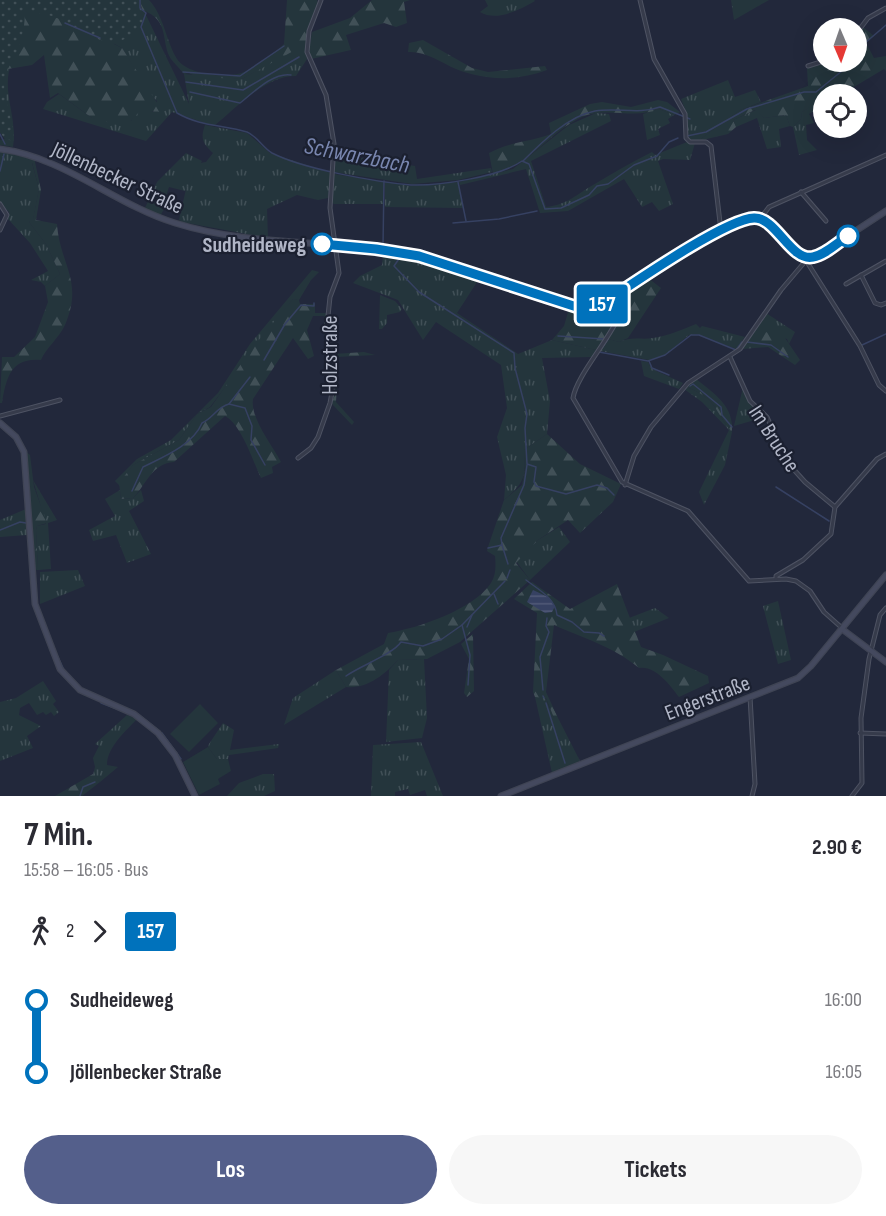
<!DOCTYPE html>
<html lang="de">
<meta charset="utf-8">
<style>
body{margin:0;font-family:"Sofia Sans Condensed",sans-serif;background:#f7f7f7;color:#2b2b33;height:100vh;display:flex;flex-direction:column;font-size:22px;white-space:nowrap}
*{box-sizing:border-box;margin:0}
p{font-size:20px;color:#7c7c81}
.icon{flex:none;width:33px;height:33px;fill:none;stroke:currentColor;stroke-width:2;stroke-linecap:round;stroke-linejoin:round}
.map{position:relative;height:796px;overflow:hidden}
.sheet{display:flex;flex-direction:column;background:#fff;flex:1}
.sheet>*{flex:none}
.badge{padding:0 12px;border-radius:4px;font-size:21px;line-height:39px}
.needle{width:39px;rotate:178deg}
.tools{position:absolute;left:813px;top:18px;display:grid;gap:12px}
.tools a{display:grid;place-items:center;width:54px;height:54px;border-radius:50%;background:#fff;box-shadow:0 6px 24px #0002;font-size:30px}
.map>.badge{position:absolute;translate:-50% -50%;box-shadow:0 0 0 3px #fff}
.legs{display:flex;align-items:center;gap:9px;height:66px;padding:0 24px;font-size:20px}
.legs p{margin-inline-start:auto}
.head{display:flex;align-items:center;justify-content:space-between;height:102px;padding:0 24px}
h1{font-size:33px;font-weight:700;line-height:45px}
.cta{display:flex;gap:12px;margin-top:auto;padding:12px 24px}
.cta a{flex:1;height:69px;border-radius:36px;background:#545f8b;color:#fff;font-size:24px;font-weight:700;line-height:69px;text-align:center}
.cta a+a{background:#f7f7f7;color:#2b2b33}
ul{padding:0 24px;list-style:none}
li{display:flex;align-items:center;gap:21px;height:72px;font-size:22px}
li i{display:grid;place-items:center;width:9px;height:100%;margin:0 8px;background:currentColor}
li i::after{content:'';width:15px;height:15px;margin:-8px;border:4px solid;border-radius:50%;background:#fff}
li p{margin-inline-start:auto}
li:first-child i{background:linear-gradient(#0000 50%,currentColor 0)}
li:last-child i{background:linear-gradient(currentColor 50%,#0000 0)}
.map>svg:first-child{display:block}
.grass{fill:url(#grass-tufts)}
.forest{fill:url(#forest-firs)}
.park{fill:url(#park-dots)}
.garden{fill:#24353c}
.water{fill:url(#water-rules)}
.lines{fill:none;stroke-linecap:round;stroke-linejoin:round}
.stream{stroke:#364162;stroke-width:1.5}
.street-casing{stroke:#4e5363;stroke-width:5}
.secondary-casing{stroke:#3f4454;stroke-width:7}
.street{stroke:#363b4b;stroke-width:3}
.secondary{stroke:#44495e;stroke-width:4.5}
.line-1-casing{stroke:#fff;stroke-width:14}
.line-1{stroke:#0072bc;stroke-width:9}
.stop-1-dot{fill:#fff;stroke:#0072bc;stroke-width:3}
.labels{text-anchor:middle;stroke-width:4.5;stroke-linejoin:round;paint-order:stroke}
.street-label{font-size:22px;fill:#b1b6c7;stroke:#1b2030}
.stop-label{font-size:22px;font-weight:bold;fill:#b1b6c7;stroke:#1b2030;text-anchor:end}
.water-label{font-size:24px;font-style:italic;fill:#7986af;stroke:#1b2030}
</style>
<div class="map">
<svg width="886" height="796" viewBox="0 0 886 796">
<defs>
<pattern id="grass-tufts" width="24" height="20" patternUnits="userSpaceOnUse" patternTransform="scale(1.5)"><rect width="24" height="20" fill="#24353c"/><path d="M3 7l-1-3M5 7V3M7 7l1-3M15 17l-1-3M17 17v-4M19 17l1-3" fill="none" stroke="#415057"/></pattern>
<pattern id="forest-firs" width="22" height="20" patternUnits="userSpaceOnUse" patternTransform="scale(1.5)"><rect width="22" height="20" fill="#24353c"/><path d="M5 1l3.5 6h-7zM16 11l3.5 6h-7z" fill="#415057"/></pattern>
<pattern id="park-dots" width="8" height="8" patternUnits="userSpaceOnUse" patternTransform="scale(1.5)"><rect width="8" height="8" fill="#24353c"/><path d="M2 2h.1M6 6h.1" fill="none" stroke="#415057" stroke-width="1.8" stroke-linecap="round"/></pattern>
<pattern id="water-rules" width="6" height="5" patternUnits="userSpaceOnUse" patternTransform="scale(1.5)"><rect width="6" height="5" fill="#364162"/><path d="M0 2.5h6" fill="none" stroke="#515a77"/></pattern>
</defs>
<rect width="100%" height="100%" fill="#22283b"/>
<!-- grass -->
<g class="grass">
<path d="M0,0h139l1,8 5,5 44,91 -5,-30 58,5 54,-31 10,1 1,10 -11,17c-30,-1 -60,32 -82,50l-42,-14 -26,29 -103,-32 4,-7 12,-8 33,24 39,3 6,-10 9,-2 8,3 3,-11 -7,-7 -28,-46 -22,-12 -88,25c-12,30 6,55 1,86l-13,-2v-5l5,-1 -5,-7z"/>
<path d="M485,0h49l1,1c-16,9 -38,21 -55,11l8,-6z"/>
<path d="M731,0h38l-35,20z"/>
<path d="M728,80l7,17 20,-7 6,12 -21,8 -42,31 -8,-1 -4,-12 1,-14 -6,-15z"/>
<path d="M821,99h2v7l-14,8 5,9 -8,2 1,15 10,10 -18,5 -6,-28 8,-8 1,-7z"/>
<path d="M659,109l15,6 -6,4 2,4 -12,6 2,6 -13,5 -4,-26z"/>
<path d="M756,110l8,8 22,-3 4,11 -11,3 2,18 -14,2 -10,-31 -21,9 -3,-7z"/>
<path d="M596,113l13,1 2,7 -80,40 15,46c21,-2 31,-13 47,-22 20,-12 39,-23 59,-33l3,3 32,-13 8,1 -5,17 -27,-1 -5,2 15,43 -14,7 -7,-9 -10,5 -18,-28 -56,32 -28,2 -14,-44 -66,16 -1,-3 54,-13 56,-44z"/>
<path d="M205,125l42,8 23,20 61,20 -3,25 -10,2 -21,-5 -30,14 1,29 -86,-16 -3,-2 7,-31 14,-26 6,-1 7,-9c-10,-9 -13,-14 -8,-28z"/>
<path d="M0,151l35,9v2l-3,1 7,26 -6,31 -4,2 17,22 14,30 -15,12 -4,-4 -10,-2 17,-9 -18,-28 -22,-24 1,-7 -9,-9z"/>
<path d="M186,153l16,8 -17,30 -16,-4 -3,9 1,8 -7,12 -15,-8 12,-26z"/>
<path d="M336,154l79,12 2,13 74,-11 1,4 -34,8 -46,4 -78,-12z"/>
<path d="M334,174l50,8 -1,22h-49l-3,-2z"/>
<path d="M385,182l27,4 46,-4 5,26 -78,-1z"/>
<path d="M383,254l36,7 60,18 -22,34 61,41 34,-14 44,10 -4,7 -50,1 8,43 -3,33 -23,16c2,27 1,32 -20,50l2,-25 -9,-38 10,-29 -6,-43 -65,-43 -13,18 -25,-40 -45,-17 7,-7 22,-11z"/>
<path d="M312,270l7,2 -8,8 -12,20 -6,-1 -83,108 -13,7 -18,26 -46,25 -13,18v3l-5,-5 22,-22 34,-19 47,-47 32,-49z"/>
<path d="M380,295l15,6 7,8 -2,3 -13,3v8l-5,6h-3z"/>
<path d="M766,313l29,19 -6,12 -2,-5 -33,-9z"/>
<path d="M696,324l4,4 2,-2 43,11 -9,12 -39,-15 -8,1 -24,20 -16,5 -49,-9 9,-12 10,3c12,-6 22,-2 34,-4 15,-2 28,-8 43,-14z"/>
<path d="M641,361l7,1 4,7 31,14 -4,6 -35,-13z"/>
<path d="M686,387c31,11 28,24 46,45l-7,33 -21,40 -5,-13 30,-62 -27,-28 -18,-13z"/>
<path d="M743,387l6,14 16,16 -31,9z"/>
<path d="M33,480l24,40 -9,3 3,46 -13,1 -2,-40 1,-4 9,-2z"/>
<path d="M120,490l1,9 12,-1 8,-8 3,11 -15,10 22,43 -24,9 -11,-28 -23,6 -4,-11 26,-14 -10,-17z"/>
<path d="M26,509l1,26 -27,2v-17z"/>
<path d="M559,527l11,15 -40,38 -14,-19 22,-21z"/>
<path d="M78,570l7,16 -45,18v-32z"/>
<path d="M778,601l13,59 -13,4 -15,-58z"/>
<path d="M655,608l14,10 -35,14 -5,-14z"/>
<path d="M424,659l3,59 -5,20 -36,4 3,-72 9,-10z"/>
<path d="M336,670l10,17 -62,38 9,-27z"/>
<path d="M43,681l13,20 -3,3 6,8 -5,4 -3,-4 -5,3 -3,-3 -6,3 -8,-12 -9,5 -1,7 22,11 -14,10 6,12 -33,13v-59l16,-4z"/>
<path d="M535,697h10l9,21h4l22,43 -28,12z"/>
<path d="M127,715l10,4c-11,12 -30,28 -30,46l11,2 -18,15 -7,-7 2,-8 -2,-9 6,-12 -4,-2z"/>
<path d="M223,723l11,7 -4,20 49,-6 -1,4 -49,7 -1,4h-11l-9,-12 1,-3z"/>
<path d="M421,742l22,54h-16l-2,-6 -15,5 -2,-6 -13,3v4h-24l2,-51z"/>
<path d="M263,774h11l1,17 -11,5h-37l12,-13z"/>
</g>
<!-- forest -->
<g class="forest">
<path d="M140,0h9c15,16 17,41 28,59 10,16 53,21 69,12 14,-7 27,-17 38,-27l3,-44h30l1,4 -10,27 -2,18h-9l-55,30 -45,-2 -8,-4 -5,1c-4,-5 -9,-10 -13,-15 -11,-17 0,-39 -29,-49z"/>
<path d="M372,0h38l-6,2 3,21 -11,4 -12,-4 -38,12 5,15 -40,9 -2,-9 3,-18 38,-14z"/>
<path d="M24,9l3,3 39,8 56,28 41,64c-29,-1 -18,-5 -38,15l-33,-9 -34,-25 -8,5 -6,-43 -12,10 -24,4 10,-22z"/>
<path d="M863,27l11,9 -8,7 8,15 12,-2v15l-2,-2 -42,25h-18l-1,5 -21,13 -1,7 -8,8 -3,-1 -4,-11 -22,3 -9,-8 -22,10 3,7 -8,7 -30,7 42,-31 68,-24 -1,-18 17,-6h32l1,-25z"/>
<path d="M423,40l49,28 16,4 57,-6 2,4c-30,11 -61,11 -91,-1 -16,-7 -30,-18 -48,-17l1,-9z"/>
<path d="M658,100l9,2 13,10 -6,3 -15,-6c-25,11 -53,-3 -77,8 -34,16 -50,47 -89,57l-4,-21c20,-11 40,-11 62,-19l-2,-11 41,-19 12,-2 29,5z"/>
<path d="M32,162h3l6,28 -5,30 21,4c3,41 27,57 8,101 -6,13 -19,23 -24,35 -30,-3 -35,18 -39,43h-2l2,-46h12l21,-20 13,-35 -3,-16 15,-12 -14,-30 -17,-22 4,-3 6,-30z"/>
<path d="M648,278l13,10 -33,50 -9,4 -14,-4 -9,12 -44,-10 12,-14 5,-17c29,9 55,-17 79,-31z"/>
<path d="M293,299l6,1 1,4h15v9h12l1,17h5l1,24 30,-2 11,3 -39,2 2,11 -2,34 18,20 -2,3 -20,-21 3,-23 -6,-1 -5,-40v-24h-11l-6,14 7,26 -6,3 -15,-21 -40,61c-3,19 19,46 28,63l-9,5 1,6 -12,5c-8,-17 -20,-54 -36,-62l-51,46c-23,2 -27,22 -41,36l-12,1 -2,-16 14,-18 46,-25 18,-26 14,-7 42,-60z"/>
<path d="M754,330l29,5 17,25 -5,5 -27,-18 -26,2z"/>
<path d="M696,379c19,15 38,27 36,53 -18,-21 -15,-34 -46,-45z"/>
<path d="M547,434l33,30 41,20 -8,18 -33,31 -12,-13 -30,20 -22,23 14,17 -70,62 -33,17 -29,1c-14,15 -31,29 -52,27l-10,-17 48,-26 4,-11c30,-5 85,-23 103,-50 5,-8 5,-17 4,-27l-8,-5 1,-4 16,-47 18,-15 3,-16 -1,-19z"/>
<path d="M25,451l5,4 4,32 13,36 -10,3 -1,4 2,40h-3z"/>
<path d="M532,582l38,27 47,-25 24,63 22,8 45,21 1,7 -30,14c-9,-12 -24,-32 -40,-29 -25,-21 -56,-30 -85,-43l-8,67 12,26h-4l-8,-20 -11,-1 -2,-5 4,-79 -23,-14z"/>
<path d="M473,634l1,57 -7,6 -3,-4 5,-34 -8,-15z"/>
<path d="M93,774l7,8 -18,14h-27z"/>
</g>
<!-- park -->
<path class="park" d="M0,0h139l1,8 6,7 -10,19 -25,11 -47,-22 2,-4 -42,-9c3,12 -4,35 -9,46 -3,7 -9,13 -10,21 -4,21 10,43 9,64l-9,-2 -5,-7z"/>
<!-- garden -->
<g class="garden">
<path d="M200,704l18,19 -29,29 -19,-18z"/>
<path d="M208,747l9,12h11l3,12 -13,8 2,5 -21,11 -16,-33z"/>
</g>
<!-- water -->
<path class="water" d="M533,590l15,7 7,9 -3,6 -7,1 -18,-11z"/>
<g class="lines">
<!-- stream -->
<g class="stream">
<path d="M140,0v8l6,5 -5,14 36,86c22,13 46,12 70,19 10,4 16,16 25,21 31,16 104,29 139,32 27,1 89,-8 111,-24l7,3 16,45 16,-1 28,-13 8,-9 11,-2 26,-19 23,-9 12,-14 9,-4"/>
<path d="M65,23l35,15"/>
<path d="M856,59l6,-3 3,-13 21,-18"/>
<path d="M183,72l57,4 44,-30"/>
<path d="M186,82l57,8 56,-33"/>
<path d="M190,92l50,11c13,-10 33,-31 51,-28"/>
<path d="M0,134l5,10"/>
<path d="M687,136l19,-4 41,-23 57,-17h12l37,-30"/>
<path d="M523,161c19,-19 45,-45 72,-50 23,-4 43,4 65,-4l30,12"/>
<path d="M0,171l4,-17"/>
<path d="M458,182l8,39"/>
<path d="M747,217l8,-1"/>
<path d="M453,223l46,-4 38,-8"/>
<path d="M721,233l26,-11"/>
<path d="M383,246l1,-65"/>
<path d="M382,253l19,3 -7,10 25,26 95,61 1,15 12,46 -2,14 2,36 9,3 -2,15 2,4 30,8 31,-9 10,3 7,7"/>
<path d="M401,256l78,22"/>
<path d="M469,269l97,34"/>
<path d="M634,285l67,-41"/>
<path d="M597,304l16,-10"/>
<path d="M571,305l7,2"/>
<path d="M582,312l16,-4"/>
<path d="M558,336l46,3"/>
<path d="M747,342l24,3 17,12"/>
<path d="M862,345l24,-11"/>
<path d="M602,348l6,-9"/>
<path d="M599,352l49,9 17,-6 26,-20h8l37,15 6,-8"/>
<path d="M264,360l21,-36 16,-19 13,1v-3"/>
<path d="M649,361l3,7 17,7"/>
<path d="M250,377l-21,27 16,4 7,18 -1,14 14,25"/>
<path d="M690,386l3,-2 28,23 1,8 10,12"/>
<path d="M776,487l53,34"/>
<path d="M132,491l11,-24c20,-10 50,-22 59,-44 11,-5 15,-16 27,-19"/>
<path d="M0,530l20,-8 6,1"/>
<path d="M502,545l6,19"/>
<path d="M488,548l14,-3 -1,-7 23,-53 3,-20"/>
<path d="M507,578l3,-8"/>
<path d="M526,580c13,10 29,18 31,35l15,7 12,10 15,1 5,3"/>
<path d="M494,594l4,10"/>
<path d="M467,627l5,-12"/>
<path d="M57,655l8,17"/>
<path d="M346,676c14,-10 47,-22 55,-34l22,4 19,-7 20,-14"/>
<path d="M468,685l2,-30 -8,-30 43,-44"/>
<path d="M543,690l-3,-33 9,-25 -3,-6 1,-8"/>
<path d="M543,696l1,2"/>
<path d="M101,703l24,9"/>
<path d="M546,703l19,60"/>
<path d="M138,714l19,15"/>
<path d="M162,733l19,26"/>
<path d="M80,796l3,-9 12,-5"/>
</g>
<defs>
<g id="street">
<path d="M640,0l14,59 31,55 1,24 4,4h16l5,4 10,85"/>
<path d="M856,34l12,-16 18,-10"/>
<path d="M808,66l16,-5"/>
<path d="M801,192l25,29"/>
<path d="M0,204l7,11 -7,15"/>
<path d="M760,219l9,-12 117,-52"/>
<path d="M807,262l53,84 19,39 7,6"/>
<path d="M861,275l14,28 6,2 5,-2"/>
<path d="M846,284l40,-23"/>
<path d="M624,289c8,29 -46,79 -51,109l49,84 66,29 61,70 37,-2 10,2 14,10 14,21 18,16"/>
<path d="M730,357l20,44 17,16 20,45 18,20 30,25"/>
<path d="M0,416l60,-16"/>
<path d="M298,458l13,-10 7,-11 12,-34 4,-21 -6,-66 2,-19 9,-24 -9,-65 4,-64 -8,-49 -19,-43 2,-21 12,-31"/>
<path d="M625,485l9,-29 17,-29 37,-44 52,-34 41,-59 27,-32"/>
<path d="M776,579v-3l27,-16 28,-26 4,-27 42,-48 9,-5"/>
<path d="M750,697l5,87 -3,12"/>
<path d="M860,733l26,1"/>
<path d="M852,796l10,-13 -1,-65 8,-59 11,-44 6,-7"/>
</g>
<g id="secondary">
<path d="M0,149c64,8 114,55 175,74 76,24 157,16 234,31 59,12 114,45 173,56l17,-4c26,-17 131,-89 156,-88 27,1 34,48 64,37l67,-44"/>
<path d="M0,423l16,14 8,15 11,152 25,65 20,21 54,24 24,19 17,22 20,41"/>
<path d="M842,629l44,33"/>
<path d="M501,796l297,-118 13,-12 75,-91"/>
</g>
</defs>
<!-- street casing -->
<use href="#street" class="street-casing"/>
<!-- secondary casing -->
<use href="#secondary" class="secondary-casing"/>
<!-- street -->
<use href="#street" class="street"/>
<!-- secondary -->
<use href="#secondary" class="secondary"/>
</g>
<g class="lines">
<defs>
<path id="line-1" d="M322,244l54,5 43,7 167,54 13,-4c29,-19 126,-87 155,-88 22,-1 37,44 59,39 12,-2 24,-14 35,-21"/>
</defs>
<!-- line-1 casing -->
<use href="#line-1" class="line-1-casing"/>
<!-- line-1 -->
<use href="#line-1" class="line-1"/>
</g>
<!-- markers -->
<g class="stop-1-dot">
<circle cx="848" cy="236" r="10"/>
<circle cx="322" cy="244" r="10"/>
</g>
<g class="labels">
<!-- street labels -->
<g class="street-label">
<text transform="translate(118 177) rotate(25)" y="8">Jöllenbecker Straße</text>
<text transform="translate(329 355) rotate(-90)" y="8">Holzstraße</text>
<text transform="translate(775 438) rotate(57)" y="8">Im Bruche</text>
<text transform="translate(707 697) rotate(-21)" y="8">Engerstraße</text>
</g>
<!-- stop labels -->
<g class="stop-label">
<text x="306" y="252">Sudheideweg</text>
</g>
<!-- water labels -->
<g class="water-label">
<text transform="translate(357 155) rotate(11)" y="8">Schwarzbach</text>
</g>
</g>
</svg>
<div class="tools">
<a><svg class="needle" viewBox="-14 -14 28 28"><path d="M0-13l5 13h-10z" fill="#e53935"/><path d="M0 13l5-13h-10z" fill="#7c7c81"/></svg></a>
<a><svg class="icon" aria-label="locate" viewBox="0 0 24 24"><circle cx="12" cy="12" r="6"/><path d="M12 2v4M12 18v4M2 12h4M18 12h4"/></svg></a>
</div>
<b class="badge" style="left:602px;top:304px;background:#0072bc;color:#fff">157</b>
</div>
<section class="sheet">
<div class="head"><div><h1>7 Min.</h1><p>15:58 – 16:05 · Bus</p></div><b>2.90 €</b></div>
<div class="legs"><svg class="icon" aria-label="walk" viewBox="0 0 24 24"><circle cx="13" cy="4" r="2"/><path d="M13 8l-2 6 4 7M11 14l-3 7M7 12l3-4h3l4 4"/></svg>2<svg class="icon" aria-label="forward" viewBox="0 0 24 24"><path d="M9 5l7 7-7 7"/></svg><b class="badge" style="background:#0072bc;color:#fff">157</b></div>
<ul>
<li><i style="color:#0072bc"></i><b>Sudheideweg</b><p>16:00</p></li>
<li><i style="color:#0072bc"></i><b>Jöllenbecker Straße</b><p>16:05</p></li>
</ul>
<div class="cta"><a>Los</a><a>Tickets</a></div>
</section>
